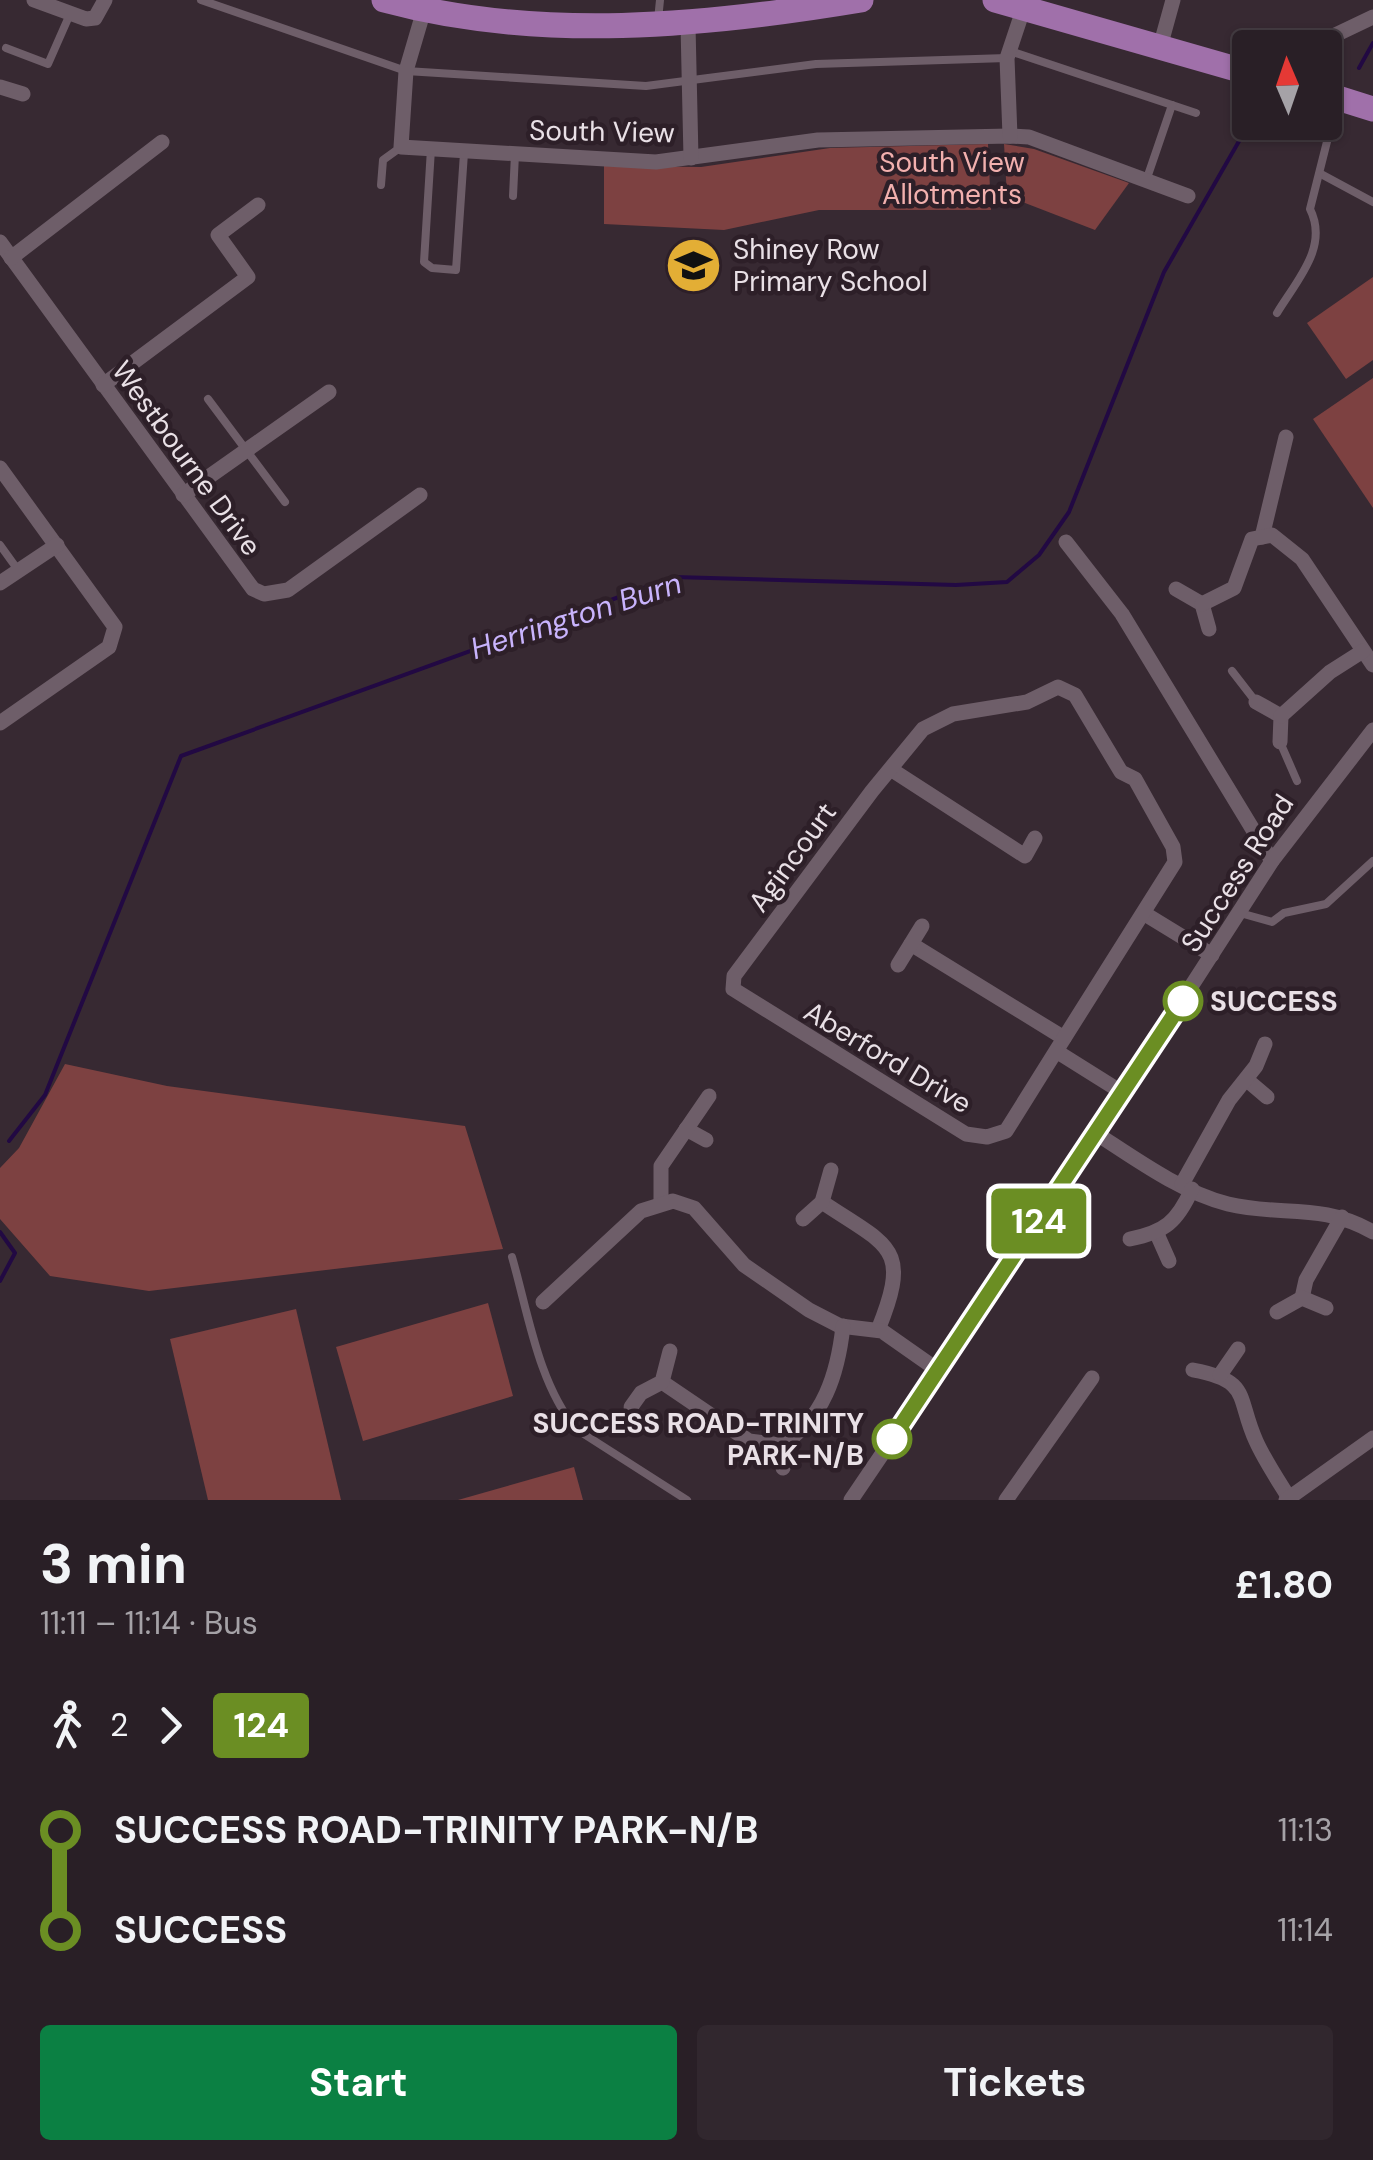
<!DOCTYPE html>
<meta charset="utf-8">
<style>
body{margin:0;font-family:"DM Sans",sans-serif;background:#31272e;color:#f1f3f6;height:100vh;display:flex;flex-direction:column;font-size:38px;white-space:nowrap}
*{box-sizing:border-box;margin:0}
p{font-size:32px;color:#a5a2a7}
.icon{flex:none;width:55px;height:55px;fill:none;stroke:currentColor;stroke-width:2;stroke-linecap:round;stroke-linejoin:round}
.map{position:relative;height:1500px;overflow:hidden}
.details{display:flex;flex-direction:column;background:#291f26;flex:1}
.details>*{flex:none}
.badge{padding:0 20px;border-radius:8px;font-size:35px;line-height:65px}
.needle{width:65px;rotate:358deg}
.buttons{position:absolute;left:1232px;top:30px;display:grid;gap:20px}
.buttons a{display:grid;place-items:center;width:110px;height:110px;border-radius:10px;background:#291f26;box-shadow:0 2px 8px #0004,0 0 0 2px #453d43;font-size:50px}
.map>.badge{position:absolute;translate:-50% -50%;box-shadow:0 0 0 5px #fff}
.legs{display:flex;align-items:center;gap:15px;height:110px;padding:0 40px;font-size:32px}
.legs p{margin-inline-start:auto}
.headline{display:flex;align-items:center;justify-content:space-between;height:170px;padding:0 40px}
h1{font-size:55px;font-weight:700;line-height:75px}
.cta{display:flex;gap:20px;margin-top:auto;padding:20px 40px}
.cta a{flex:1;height:115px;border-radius:10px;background:#0b8043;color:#fff;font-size:40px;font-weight:700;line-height:115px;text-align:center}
.cta a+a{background:#31272e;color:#f1f3f6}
ul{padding:0 40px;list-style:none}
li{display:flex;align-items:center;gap:35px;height:100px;font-size:38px}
li i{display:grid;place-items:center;width:15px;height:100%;margin:0 12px;background:currentColor}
li i::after{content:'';width:25px;height:25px;margin:-12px;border:8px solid;border-radius:50%;background:#291f26}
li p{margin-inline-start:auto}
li:first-child i{background:linear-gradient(#0000 50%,currentColor 0)}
li:last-child i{background:linear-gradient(currentColor 50%,#0000 0)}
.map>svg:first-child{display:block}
.green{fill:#7d4141}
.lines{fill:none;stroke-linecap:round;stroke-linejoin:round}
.stream{stroke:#220943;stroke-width:4}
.lane{stroke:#6e5e69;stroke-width:8}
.street{stroke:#6e5e69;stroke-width:15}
.primary{stroke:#a070aa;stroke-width:25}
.line-1-casing{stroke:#fff;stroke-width:22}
.line-1{stroke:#6b8e23;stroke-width:15}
.stop-1-dot{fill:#fff;stroke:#6b8e23;stroke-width:5}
.labels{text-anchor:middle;stroke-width:9;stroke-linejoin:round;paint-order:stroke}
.street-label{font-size:28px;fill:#e9e0e6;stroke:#2d1f28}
.park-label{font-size:28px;fill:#f2b0ae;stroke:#2d1f28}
.poi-label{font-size:28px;fill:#e9e0e6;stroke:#2d1f28;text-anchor:start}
.stop-label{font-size:28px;font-weight:bold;fill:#e9e0e6;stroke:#2d1f28;text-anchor:start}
.water-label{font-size:30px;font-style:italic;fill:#c8b3fc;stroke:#2d1f28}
</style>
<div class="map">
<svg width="1373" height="1500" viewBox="0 0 1373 1500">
<rect width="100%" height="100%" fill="#372932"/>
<!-- green -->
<g class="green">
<path d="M988,144l3,66h-172l-95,20 -120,-6v-58l97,1 129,-19z"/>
<path d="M1004,144l30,5 95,34 -34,47 -88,-34z"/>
<path d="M1373,277v83l-27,19 -39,-56z"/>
<path d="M1373,378v130l-60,-89z"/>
<path d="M65,1064l102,22 298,40 38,123 -354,42 -99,-15 -50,-57v-51l19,-20z"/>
<path d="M488,1303l25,93 -150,45 -27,-94z"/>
<path d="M296,1309l45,191h-133l-38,-161z"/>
<path d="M574,1467l9,33h-125z"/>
</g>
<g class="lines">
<!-- stream -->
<g class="stream">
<path d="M1359,68l14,-25"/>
<path d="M9,1141l36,-46 136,-339 493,-179 282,8 51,-3 32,-27 30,-43 95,-240 86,-150"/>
<path d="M0,1232l15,21 -15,28"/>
</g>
<!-- lane -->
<g class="lane">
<path d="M201,0l205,71 240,15 170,-22 191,-6"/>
<path d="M658,20l2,-20"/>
<path d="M6,48l42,16 22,-50"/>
<path d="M1010,51l186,62"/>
<path d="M431,149l-7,113 8,6 24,2 8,-117"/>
<path d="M1321,174l52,28"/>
<path d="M1146,181l26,-76"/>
<path d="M381,185l2,-25 18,-13"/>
<path d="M513,196l2,-42"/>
<path d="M1277,313c20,-33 52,-66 33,-104l27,-107"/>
<path d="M208,399l77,103"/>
<path d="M0,545l18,25"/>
<path d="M1232,671l24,31"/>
<path d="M1280,742l17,39"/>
<path d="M1240,913l32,9 12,-9 42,-9 47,-43"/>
<path d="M512,1257c16,55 26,126 64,172l111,71"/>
</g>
<!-- street -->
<g class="street">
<path d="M34,0l52,19 9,-1 10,-18"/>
<path d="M426,3l-20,68 -5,76 255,15 162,-22 192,-4 19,1 159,59"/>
<path d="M688,25l3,133"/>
<path d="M1160,47l13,-47"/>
<path d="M1308,48l65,-31"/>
<path d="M0,87l23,7"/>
<path d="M1010,136l-3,-78 17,-51"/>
<path d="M0,242l253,347 11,5 24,-4 132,-95"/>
<path d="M11,258l151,-116"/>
<path d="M103,385l145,-108 -30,-42 40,-30"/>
<path d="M0,468l115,159 -6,20 -109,76"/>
<path d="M183,495l146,-103"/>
<path d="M1262,537l24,-100"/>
<path d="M1066,542l56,72 150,247"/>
<path d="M0,583l57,-38"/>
<path d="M1176,589l26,15 7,25"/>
<path d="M1202,604l32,-16 18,-49 20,-4 30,24 71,106"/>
<path d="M1256,702l25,14 -1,26"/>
<path d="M1281,716l49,-44 33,-21"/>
<path d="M892,770l133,86 10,-18"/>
<path d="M1145,914l67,41"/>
<path d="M911,944l153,94"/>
<path d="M898,965l24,-39"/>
<path d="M1056,1051l-50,80 -19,6 -21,-3 -233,-145 1,-13 138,-185 51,-62 30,-15 74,-12 31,-15 17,8 46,77 14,7 38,68 2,15 -119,189 67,42"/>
<path d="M1247,1080l20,17"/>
<path d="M686,1129l20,11"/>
<path d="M1097,1134c40,26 84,58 131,70 54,13 92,-2 145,28"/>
<path d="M1182,1184l47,-84 27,-34 9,-22"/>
<path d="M661,1201v-35l48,-70"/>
<path d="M822,1202c67,45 90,44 56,128"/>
<path d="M803,1219l19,-17 9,-32"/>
<path d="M1157,1234l12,27"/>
<path d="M1130,1239c35,-7 47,-17 62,-50"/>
<path d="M1302,1298l4,-18 36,-63"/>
<path d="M543,1302l98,-91 32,-10 21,7 50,57 65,45 31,16 42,5 57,40"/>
<path d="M1277,1312l25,-14 24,10"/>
<path d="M1193,1370c59,11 43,27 63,71 9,20 22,39 33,57"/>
<path d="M1220,1375l18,-26"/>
<path d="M662,1382l87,59 31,4c44,-24 58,-73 63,-119"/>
<path d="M631,1407l10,-14 21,-11 8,-31"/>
<path d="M780,1445l3,23"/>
<path d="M851,1500l185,-273 236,-366 101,-131"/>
<path d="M1006,1500l86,-122"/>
<path d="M1286,1500l87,-62"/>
</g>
<!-- primary -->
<g class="primary">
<path d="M384,0c155,42 321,26 477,0"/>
<path d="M995,0l255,73"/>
<path d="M1325,94l48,15"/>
</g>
</g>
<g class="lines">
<defs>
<path id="line-1" d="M892,1439l291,-438"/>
</defs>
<!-- line-1 casing -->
<use href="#line-1" class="line-1-casing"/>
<!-- line-1 -->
<use href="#line-1" class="line-1"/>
</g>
<!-- icons -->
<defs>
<symbol id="school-disc" viewBox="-11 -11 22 22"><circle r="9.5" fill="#e3ae35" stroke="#2d1f28"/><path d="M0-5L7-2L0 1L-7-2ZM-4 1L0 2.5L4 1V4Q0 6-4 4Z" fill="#111"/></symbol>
</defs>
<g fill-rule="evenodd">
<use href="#school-disc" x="662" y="234" width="63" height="63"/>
</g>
<!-- markers -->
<g class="stop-1-dot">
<circle cx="1183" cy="1001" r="18"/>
<circle cx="892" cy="1439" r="18"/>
</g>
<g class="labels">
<!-- street labels -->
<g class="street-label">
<text transform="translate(602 131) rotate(1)" y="10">South View</text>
<text transform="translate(187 458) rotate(54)" y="10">Westbourne Drive</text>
<text transform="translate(792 857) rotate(-54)" y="10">Agincourt</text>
<text transform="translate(1237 873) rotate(-57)" y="10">Success Road</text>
<text transform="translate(888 1057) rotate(31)" y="10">Aberford Drive</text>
</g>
<!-- park labels -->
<g class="park-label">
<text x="952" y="172">South View<tspan x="952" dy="32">Allotments</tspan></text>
</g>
<!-- poi labels -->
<g class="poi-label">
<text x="733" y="259">Shiney Row<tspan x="733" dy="32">Primary School</tspan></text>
</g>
<!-- stop labels -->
<g class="stop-label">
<text x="1210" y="1011">SUCCESS</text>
<text x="864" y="1433" text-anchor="end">SUCCESS ROAD-TRINITY<tspan x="864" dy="32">PARK-N/B</tspan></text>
</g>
<!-- water labels -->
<g class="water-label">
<text transform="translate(576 616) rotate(-18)" y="10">Herrington Burn</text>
</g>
</g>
</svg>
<div class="buttons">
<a><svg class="needle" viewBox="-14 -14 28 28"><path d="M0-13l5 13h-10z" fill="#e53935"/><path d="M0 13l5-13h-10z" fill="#a5a2a7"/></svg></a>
</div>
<b class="badge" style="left:1039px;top:1221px;background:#6b8e23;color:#fff">124</b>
</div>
<section class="details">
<div class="headline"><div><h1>3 min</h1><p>11:11 – 11:14 · Bus</p></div><b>£1.80</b></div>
<div class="legs"><svg class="icon" aria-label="walk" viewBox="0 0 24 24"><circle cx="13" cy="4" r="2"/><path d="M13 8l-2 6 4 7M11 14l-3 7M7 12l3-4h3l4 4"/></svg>2<svg class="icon" aria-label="forward" viewBox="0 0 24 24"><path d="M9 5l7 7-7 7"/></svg><b class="badge" style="background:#6b8e23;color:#fff">124</b></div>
<ul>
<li><i style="color:#6b8e23"></i><b>SUCCESS ROAD-TRINITY PARK-N/B</b><p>11:13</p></li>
<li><i style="color:#6b8e23"></i><b>SUCCESS</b><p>11:14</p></li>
</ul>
<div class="cta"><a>Start</a><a>Tickets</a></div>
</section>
